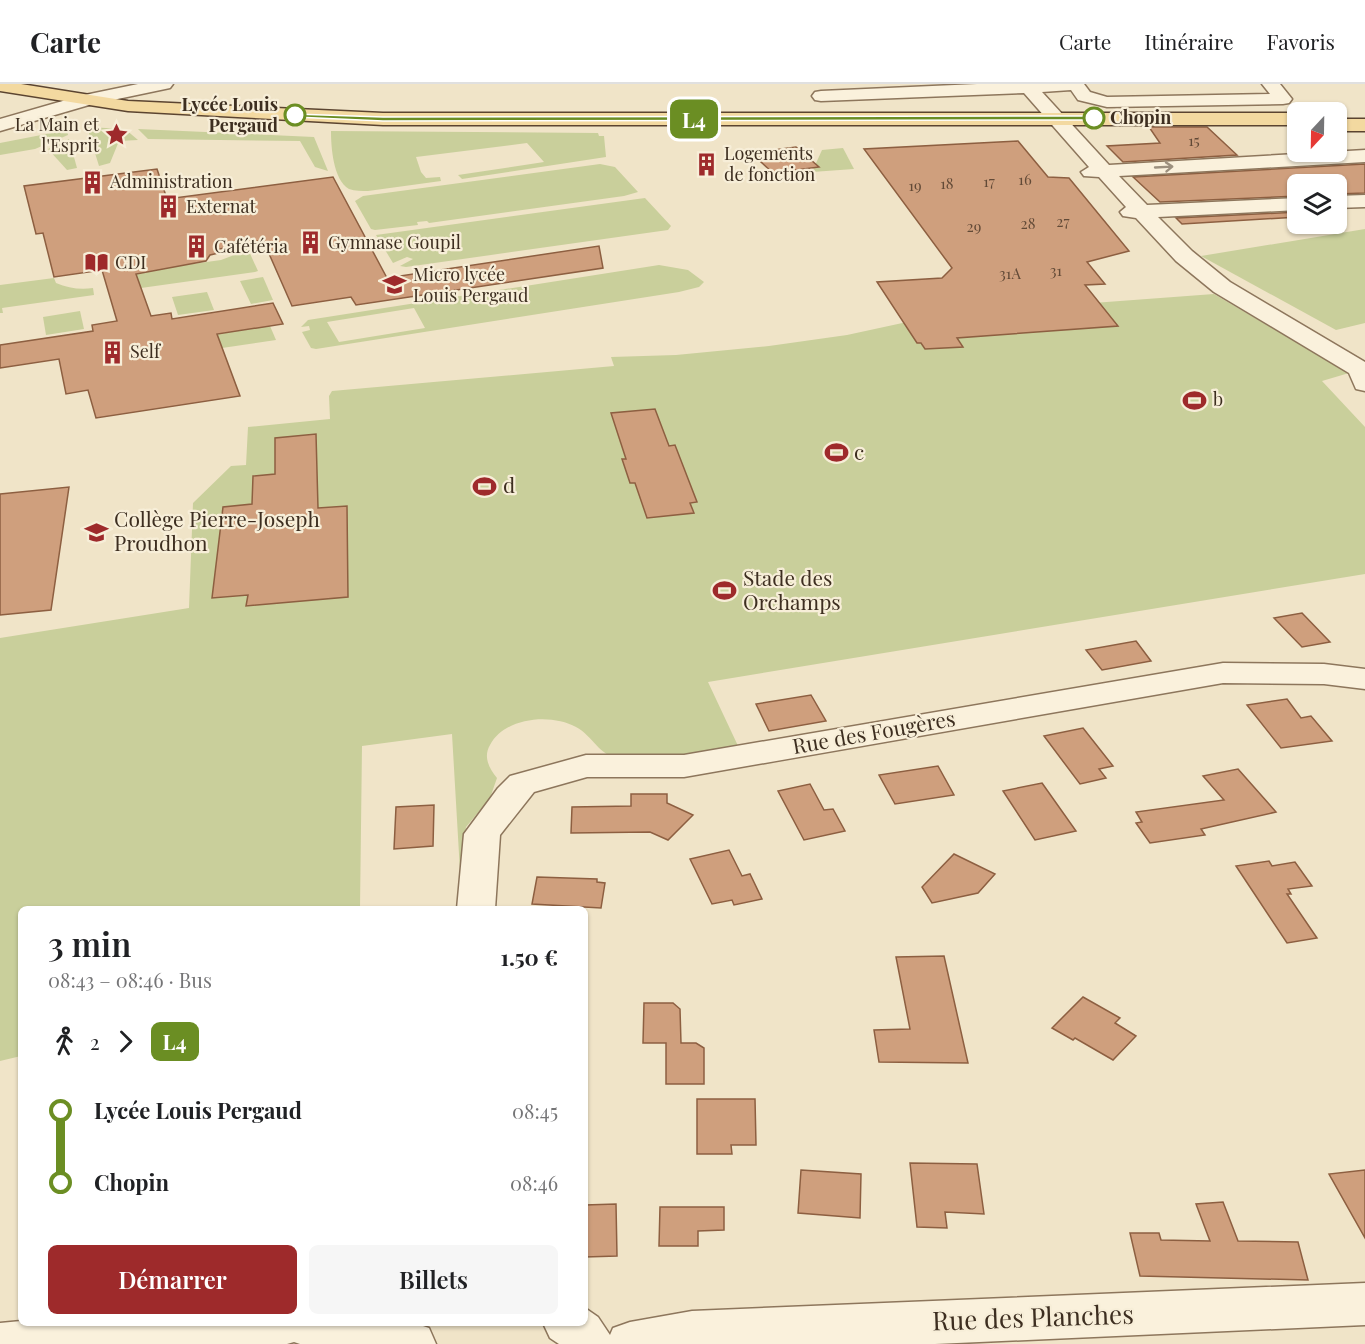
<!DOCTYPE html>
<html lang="fr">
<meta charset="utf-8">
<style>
body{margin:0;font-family:"Playfair Display",serif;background:#f6f6f6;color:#202124;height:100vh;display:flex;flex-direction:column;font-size:22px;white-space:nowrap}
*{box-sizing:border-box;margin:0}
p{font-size:20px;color:#757577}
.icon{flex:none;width:33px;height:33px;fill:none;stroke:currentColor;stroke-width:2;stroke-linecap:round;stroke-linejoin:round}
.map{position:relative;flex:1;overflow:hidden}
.side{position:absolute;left:18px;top:822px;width:570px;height:420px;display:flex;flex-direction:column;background:#fff;border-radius:9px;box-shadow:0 2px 4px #0004}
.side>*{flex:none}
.badge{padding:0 12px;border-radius:9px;font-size:21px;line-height:39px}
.needle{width:39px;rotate:202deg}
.controls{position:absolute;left:1287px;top:18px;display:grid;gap:12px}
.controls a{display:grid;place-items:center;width:60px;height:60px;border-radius:9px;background:#fff;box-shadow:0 2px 4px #0004;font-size:30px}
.map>.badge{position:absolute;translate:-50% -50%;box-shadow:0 0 0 3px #fff}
.legs{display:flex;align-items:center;gap:9px;height:66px;padding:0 30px;font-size:20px}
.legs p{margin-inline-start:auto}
.head{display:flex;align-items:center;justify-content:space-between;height:102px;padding:0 30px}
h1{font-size:33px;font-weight:600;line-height:45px}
.primary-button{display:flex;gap:12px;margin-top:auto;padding:12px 30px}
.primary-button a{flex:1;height:69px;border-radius:9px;background:#9e2a2b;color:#fff;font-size:24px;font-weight:600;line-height:69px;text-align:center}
.primary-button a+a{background:#f6f6f6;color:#202124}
ul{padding:0 30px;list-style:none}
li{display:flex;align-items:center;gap:21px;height:72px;font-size:22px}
li i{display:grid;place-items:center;width:9px;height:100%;margin:0 8px;background:currentColor}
li i::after{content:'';width:15px;height:15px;margin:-8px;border:4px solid;border-radius:50%;background:#fff}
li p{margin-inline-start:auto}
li:first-child i{background:linear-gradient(#0000 50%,currentColor 0)}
li:last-child i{background:linear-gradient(currentColor 50%,#0000 0)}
header{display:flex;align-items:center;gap:36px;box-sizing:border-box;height:84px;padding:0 30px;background:#fff;border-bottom:2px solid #e0e0e0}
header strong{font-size:28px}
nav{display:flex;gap:33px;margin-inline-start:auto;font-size:21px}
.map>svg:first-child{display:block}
.green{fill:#c9cf9b;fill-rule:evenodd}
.building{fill:#cf9f7d;stroke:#8d5f41;stroke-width:1.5}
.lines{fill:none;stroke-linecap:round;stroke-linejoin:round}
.minor-casing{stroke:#8d765c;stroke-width:3}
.major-casing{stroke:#5b4430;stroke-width:3}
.minor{fill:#faf1dc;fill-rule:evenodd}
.major{fill:#f3d9a0;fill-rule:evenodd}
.oneway{stroke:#9c907e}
.line-1{fill:#6b8e23;stroke:#fff;stroke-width:1.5}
.stop-1-dot{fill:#fff;stroke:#6b8e23;stroke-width:3}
.labels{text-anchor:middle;stroke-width:4.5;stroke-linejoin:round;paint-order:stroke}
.far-number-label{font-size:15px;fill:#624a37}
.far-stop-label{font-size:18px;font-weight:bold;fill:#3d2e20;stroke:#f7eed8;text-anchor:end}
.far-poi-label{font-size:18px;fill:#3d2e20;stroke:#f7eed8;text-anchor:start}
.poi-label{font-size:21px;fill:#3d2e20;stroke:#f7eed8;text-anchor:start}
.street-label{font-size:21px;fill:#3d2e20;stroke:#f7eed8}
.near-street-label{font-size:26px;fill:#3d2e20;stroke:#f7eed8}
</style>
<header>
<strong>Carte</strong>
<nav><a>Carte</a><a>Itinéraire</a><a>Favoris</a></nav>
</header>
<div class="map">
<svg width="1365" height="1260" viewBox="0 0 1365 1260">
<rect width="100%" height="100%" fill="#f0e4c8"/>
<!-- green -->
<g class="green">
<path d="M87,43l38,2 13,11 -19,1 -9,22 -11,3z"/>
<path d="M138,45l176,8 14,34 -13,-4 -15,-26 -152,-2z"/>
<path d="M67,46l1,5 -33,14 -35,6v-12z"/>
<path d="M331,47l267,2 1,3h5l2,21 -144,22 -4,-4 86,-13 -17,-19 -111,14 5,15 5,6 14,-1 1,4 -73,10c-6,0 -13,0 -19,-2 -16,-9 -18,-43 -18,-58z"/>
<path d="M69,55l8,29 -10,2 -19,-21z"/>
<path d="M843,64l11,21 -42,3 10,-22z"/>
<path d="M600,80l15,3 23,25 -14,4 -195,27 -2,-2 -10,1 1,3 -43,5 -4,-1 -16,-28 8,-5z"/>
<path d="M645,114l26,28 -3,4 -262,37 -6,-1 13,-7 -6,-2 -14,6 -17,-28z"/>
<path d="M1365,145v94l-29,7 -135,-74z"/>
<path d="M242,161h4l12,26 -3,1 -114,16 -6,-16 86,-12 16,-6z"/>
<path d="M659,181l29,5 16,12 -5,5 -20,5 -363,57 -5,-1 -9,-16 8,-2 -1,-4 -8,1 7,-7zM414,224l11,20 -86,14 -12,-20z"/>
<path d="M263,193l10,23 -22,4 -11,-23z"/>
<path d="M54,194l2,5c12,5 24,7 37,5l1,7 -92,13 1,5h-3v-28z"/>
<path d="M207,208l7,18 -36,5 -6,-18z"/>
<path d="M1214,210l135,79 -27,8 43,46v147l-657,108 31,66c-39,6 -80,15 -119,11 -21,-3 -27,-23 -44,-32 -25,-14 -71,-10 -86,18 -7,12 -1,23 7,33l-7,20 -24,29 -6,44 -8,-137 -90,12 -2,163h-339v147l-21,5v-423l189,-30 4,-105 38,-37 15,-1 2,-38 82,-8 -1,-23 3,-5 282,-25 -3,-9 65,-2 93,-9 78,-11 97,-21z"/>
<path d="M80,227l4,18 -38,6 -3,-18z"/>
<path d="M270,242l6,14 -54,8 -5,-14z"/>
</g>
<!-- building -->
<g class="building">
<path d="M1149,43h58l30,28 -114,7 -16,-16 53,-3z"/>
<path d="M1018,57l30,36 21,1 60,73 -42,11 18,22 -20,1 33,41 -161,12 6,9 -38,2 -4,-6h-4l-40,-61 65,-4 10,-10 -88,-119z"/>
<path d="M796,63l23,20 -46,6 -22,-20z"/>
<path d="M1365,80v29l-29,1v-10h-38v12l-138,6 -27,-25z"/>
<path d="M157,85l10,30 166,-22 54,101 212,-32 4,22 -247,37 -5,-8 -59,9 -29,-66 -44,9v4l-9,2 -4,6 -70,13 15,42 20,-3 1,6 101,-16 10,21 -66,10 23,62 -144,22 -8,-28 -22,4 -7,-35 -59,9v-23l93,-14 -1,-6 25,-4 -15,-51 -48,7 -11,-44 -7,1 -12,-48z"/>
<path d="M1298,128v5l-116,7 -6,-6z"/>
<path d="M655,325l14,37 6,-1 22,57 -7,1 4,10 -47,5 -12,-35h-5l-8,-24h4l-15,-46z"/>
<path d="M316,350l2,74 29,-2 1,91 -102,9 2,-11 -36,3 11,-91 29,-3 1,-28 22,-2v-36z"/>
<path d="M69,403l-18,123 -51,5v-121z"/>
<path d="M1302,529l28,29 -28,5 -28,-29z"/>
<path d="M1136,557l15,20 -49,9 -16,-20z"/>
<path d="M811,611l15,26 -57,10 -13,-27z"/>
<path d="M1287,615l14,19 10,-2 21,25 -51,7 -34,-43z"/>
<path d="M1083,644l30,38 -14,3 7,9 -26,6 -36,-48z"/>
<path d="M938,682l16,29 -59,9 -16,-29z"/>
<path d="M1238,685l38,43 -75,17 4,6 -55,8 -14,-20 6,-1 -6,-10 88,-12 -21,-24z"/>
<path d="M1042,699l34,48 -41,9 -32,-49z"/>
<path d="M810,700l14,26 9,-1 12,22 -41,9 -26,-49z"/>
<path d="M631,710h36v9l26,12 -25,25 -18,-8 -79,1 1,-26 59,-1z"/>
<path d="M434,721l-1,41 -39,3 2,-42z"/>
<path d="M729,766l13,26 8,-2 12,25 -28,6 -2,-5 -20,4 -22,-45z"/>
<path d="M954,770l41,20 -17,19 -46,10 -10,-16z"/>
<path d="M1269,777l3,5 23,-4 17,24 -24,3 3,5h-4l30,44 -30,5 -51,-77z"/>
<path d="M537,793l60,2v3l8,1 -4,25 -69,-4z"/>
<path d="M944,872l24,107 -89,-1 -5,-32 36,-1 -14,-72z"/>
<path d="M1083,913l37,21 -5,5 21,13 -23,24 -38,-22 -2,2 -21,-12z"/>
<path d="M644,919h29l7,6 1,34h15l8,5v36h-38v-41h-23z"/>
<path d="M697,1015h58l1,46h-25l1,9h-35z"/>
<path d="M910,1079l67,1 7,50 -39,-2 2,16 -30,-1z"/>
<path d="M801,1086l60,4 -1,44 -62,-5z"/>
<path d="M1365,1086v68l-36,-64z"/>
<path d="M1223,1118l15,39 60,1 10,38 -168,-4 -10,-43h29l2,7 49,1 -14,-37z"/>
<path d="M616,1120l1,52 -32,1v-52z"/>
<path d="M660,1123h64v23l-26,1v15h-39z"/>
</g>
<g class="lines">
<defs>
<g id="minor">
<path d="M138,0h35l-3,4 -81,17 -89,26v-12l80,-23z"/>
<path d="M977,0h107l6,8 17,5 163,-3 -8,-10h18l12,15 -3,4 -6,1 -176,3 -29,-7 -7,-10 -29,2 67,73 256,-15v12l-246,14 28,29 151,-7v12l-140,7 34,34 38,31 135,80v29l-9,-2 -7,-16 -135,-81 -38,-31 -40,-43 -13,-2 -3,-4 6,-5 -27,-30 -15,-1 -3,-4 8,-5 -65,-74 -203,8 -6,-1 -3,-4 3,-4 6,-1z"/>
<path d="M1365,111v12l-29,1v-12z"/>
<path d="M1223,579l101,1 41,5v20l-41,-5 -101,-1 -539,94h-97l-53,15 -34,43 -5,74h-38l7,-75 34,-46 12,-12 76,-21h98z"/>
<path d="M1365,1199v42l-430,19h-376l-9,-6 -7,-15h42v-15l13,9 12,18 3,-7 17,-6 62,-11z"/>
<path d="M21,1237v2h393l15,5 7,16h-136l-6,-2 -7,2h-287v-21z"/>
</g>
<g id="major">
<path d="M0,0h21l107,17 255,12h915v12h-915l-255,-14 -128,-20z"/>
<rect x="1336" y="35" width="29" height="12"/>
</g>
</defs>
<!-- minor casing -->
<use href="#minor" class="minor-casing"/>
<!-- major casing -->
<use href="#major" class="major-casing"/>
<!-- minor -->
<use href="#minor" class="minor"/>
<!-- major -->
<use href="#major" class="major"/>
</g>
<!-- one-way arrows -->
<defs><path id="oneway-shaft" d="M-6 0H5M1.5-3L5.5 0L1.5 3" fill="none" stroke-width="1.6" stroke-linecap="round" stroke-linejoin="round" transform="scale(1.5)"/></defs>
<use class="oneway" href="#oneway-shaft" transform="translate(1164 83) rotate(-3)"/>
<!-- line-1 -->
<path class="line-1" d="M293,30l90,3 711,-1 3,2 -3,2 -711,1 -88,-4z"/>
<!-- icons -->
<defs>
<symbol id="sight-bare" viewBox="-9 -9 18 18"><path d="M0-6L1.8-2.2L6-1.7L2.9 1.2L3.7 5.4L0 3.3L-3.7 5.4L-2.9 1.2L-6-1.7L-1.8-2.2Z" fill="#9e2a2b" stroke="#f7eed8" stroke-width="2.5" paint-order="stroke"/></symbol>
<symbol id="building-bare" viewBox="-9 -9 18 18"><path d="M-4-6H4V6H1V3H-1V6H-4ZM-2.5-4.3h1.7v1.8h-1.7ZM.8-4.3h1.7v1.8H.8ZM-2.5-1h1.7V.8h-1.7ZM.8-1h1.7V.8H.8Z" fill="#9e2a2b" stroke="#f7eed8" stroke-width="2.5" paint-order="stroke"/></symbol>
<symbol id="library-bare" viewBox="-9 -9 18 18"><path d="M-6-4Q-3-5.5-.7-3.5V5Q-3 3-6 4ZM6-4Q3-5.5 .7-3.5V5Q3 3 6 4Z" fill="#9e2a2b" stroke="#f7eed8" stroke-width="2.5" paint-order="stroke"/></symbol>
<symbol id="school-bare" viewBox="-9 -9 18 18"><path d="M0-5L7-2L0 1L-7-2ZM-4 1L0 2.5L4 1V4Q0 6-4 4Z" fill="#9e2a2b" stroke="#f7eed8" stroke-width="2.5" paint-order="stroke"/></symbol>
<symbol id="stadium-bare" viewBox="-9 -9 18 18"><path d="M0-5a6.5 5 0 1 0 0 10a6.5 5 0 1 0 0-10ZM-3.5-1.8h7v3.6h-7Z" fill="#9e2a2b" stroke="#f7eed8" stroke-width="2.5" paint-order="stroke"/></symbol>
</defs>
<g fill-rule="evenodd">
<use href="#sight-bare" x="100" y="34" width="33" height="33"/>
<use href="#building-bare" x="690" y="64" width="33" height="33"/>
<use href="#building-bare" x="76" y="82" width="33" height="33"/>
<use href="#building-bare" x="152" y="106" width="33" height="33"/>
<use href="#building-bare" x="294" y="142" width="33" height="33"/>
<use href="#building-bare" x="180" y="146" width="33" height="33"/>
<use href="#library-bare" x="80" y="162" width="33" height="33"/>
<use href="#school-bare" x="378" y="184" width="33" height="33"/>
<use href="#building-bare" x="96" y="252" width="33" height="33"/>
<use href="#stadium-bare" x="1178" y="300" width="33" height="33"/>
<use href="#stadium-bare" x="820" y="352" width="33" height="33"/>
<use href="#stadium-bare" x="468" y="386" width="33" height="33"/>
<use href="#school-bare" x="80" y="432" width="33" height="33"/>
<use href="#stadium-bare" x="708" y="490" width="33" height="33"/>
</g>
<!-- markers -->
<g class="stop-1-dot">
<circle cx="295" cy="31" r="10"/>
<circle cx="1094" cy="34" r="10"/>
</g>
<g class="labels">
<!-- far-number labels -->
<g class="far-number-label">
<text x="1194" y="62">15</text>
<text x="1025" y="101">16</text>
<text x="989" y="103">17</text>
<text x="947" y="105">18</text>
<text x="915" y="107">19</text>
<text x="1063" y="143">27</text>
<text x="1028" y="145">28</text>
<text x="974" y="148">29</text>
<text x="1056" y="192">31</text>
<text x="1010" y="195">31A</text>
</g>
<!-- far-stop labels -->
<g class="far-stop-label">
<text x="278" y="27">Lycée Louis<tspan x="278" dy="21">Pergaud</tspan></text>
<text x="1110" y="40" text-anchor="start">Chopin</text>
</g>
<!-- far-poi labels -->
<g class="far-poi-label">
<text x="99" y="47" text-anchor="end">La Main et<tspan x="99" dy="21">l'Esprit</tspan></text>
<text x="724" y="76">Logements<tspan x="724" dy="21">de fonction</tspan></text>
<text x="110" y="104">Administration</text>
<text x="186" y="129">Externat</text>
<text x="328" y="165">Gymnase Goupil</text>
<text x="214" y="169">Cafétéria</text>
<text x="115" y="185">CDI</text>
<text x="413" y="197">Micro lycée<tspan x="413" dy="21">Louis Pergaud</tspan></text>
<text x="130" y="274">Self</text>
<text x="1213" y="322">b</text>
</g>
<!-- poi labels -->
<g class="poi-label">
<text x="854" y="376">c</text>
<text x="503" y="409">d</text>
<text x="114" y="443">Collège Pierre-Joseph<tspan x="114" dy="24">Proudhon</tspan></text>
<text x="743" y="502">Stade des<tspan x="743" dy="24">Orchamps</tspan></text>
</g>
<!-- street labels -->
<g class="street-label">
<text transform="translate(874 649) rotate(-10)" y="7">Rue des Fougères</text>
</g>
<!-- near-street labels -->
<g class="near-street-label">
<text transform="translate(1033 1234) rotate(-2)" y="9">Rue des Planches</text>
</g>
</g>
</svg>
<div class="controls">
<a><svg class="needle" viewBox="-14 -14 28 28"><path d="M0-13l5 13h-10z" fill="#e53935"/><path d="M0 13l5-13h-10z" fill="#757577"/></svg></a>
<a><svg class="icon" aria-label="layers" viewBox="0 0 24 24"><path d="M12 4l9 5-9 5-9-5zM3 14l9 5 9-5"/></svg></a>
</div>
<b class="badge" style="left:694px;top:35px;background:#6b8e23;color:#fff">L4</b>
<section class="side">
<div class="head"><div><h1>3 min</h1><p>08:43 – 08:46 · Bus</p></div><b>1.50 €</b></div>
<div class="legs"><svg class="icon" aria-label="walk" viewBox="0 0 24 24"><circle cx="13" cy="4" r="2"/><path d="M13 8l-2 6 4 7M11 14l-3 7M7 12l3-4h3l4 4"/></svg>2<svg class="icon" aria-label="forward" viewBox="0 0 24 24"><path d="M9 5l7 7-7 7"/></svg><b class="badge" style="background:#6b8e23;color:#fff">L4</b></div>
<ul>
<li><i style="color:#6b8e23"></i><b>Lycée Louis Pergaud</b><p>08:45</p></li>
<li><i style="color:#6b8e23"></i><b>Chopin</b><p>08:46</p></li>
</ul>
<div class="primary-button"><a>Démarrer</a><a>Billets</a></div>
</section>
</div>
